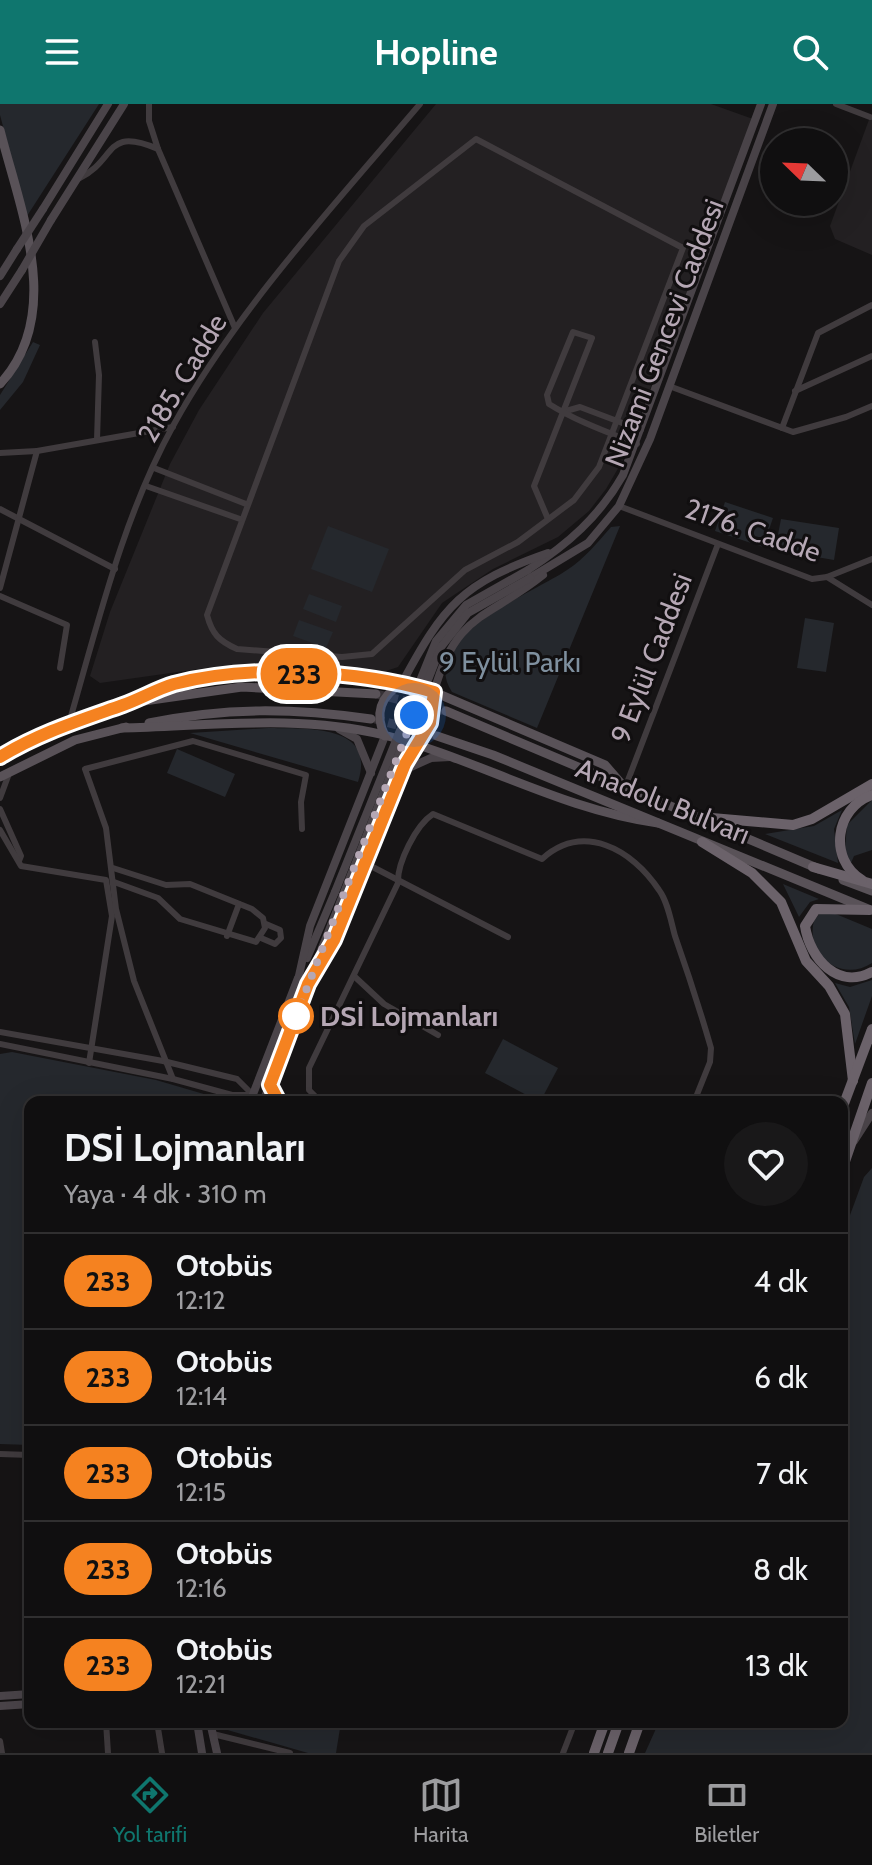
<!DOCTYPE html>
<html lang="tr">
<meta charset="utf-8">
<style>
body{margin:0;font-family:Cabin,sans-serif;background:#191819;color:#f1f3f6;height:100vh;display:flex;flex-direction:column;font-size:30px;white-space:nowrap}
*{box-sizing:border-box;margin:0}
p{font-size:26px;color:#9c9c9f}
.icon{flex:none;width:44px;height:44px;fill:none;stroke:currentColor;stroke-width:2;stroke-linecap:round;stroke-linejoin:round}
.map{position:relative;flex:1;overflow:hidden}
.sheet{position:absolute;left:24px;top:992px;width:824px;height:632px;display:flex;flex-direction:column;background:#100f10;border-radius:16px;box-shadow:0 8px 32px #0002,0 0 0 2px #302f30}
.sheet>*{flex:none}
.badge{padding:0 16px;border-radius:26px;font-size:28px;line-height:52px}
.needle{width:52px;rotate:293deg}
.buttons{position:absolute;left:760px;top:24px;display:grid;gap:16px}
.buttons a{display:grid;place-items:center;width:88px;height:88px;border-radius:50%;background:#100f10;box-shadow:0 8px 32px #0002,0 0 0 2px #302f30;font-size:40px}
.you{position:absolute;width:40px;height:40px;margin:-20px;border:6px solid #fff;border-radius:50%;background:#1a73e8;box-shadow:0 0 0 12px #1a73e833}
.map>.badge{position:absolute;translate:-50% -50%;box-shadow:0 0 0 4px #fff}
.round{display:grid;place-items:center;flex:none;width:84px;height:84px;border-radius:42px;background:#191819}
.head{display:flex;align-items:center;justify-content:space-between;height:136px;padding:0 40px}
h1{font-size:38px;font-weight:700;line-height:60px}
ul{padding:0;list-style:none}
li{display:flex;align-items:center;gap:24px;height:96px;padding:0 40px;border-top:2px solid #302f30}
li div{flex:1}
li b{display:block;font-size:30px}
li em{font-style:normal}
li .badge{min-width:88px;font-weight:700;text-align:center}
header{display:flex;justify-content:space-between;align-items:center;height:104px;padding:0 40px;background:#0f766e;color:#fff;font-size:36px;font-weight:700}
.dock{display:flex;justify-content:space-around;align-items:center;height:112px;border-top:2px solid #302f30;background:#100f10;font-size:22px;color:#9c9c9f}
.dock a{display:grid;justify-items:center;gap:4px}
.dock .on{color:#0f766e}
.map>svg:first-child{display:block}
.built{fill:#232022}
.green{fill:#25282d}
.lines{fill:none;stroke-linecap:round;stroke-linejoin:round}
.primary-tunnel{stroke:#363135;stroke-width:9;stroke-dasharray:9 4.5;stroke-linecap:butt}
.street{stroke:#403b3e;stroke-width:6}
.secondary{stroke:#4a4449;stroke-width:8}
.primary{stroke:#595258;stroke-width:9}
.highway{stroke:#6b626a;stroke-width:10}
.secondary-bridge{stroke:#4a4449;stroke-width:8}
.line-casing{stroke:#fff;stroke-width:18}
.line{stroke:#f58220;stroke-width:12}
.walk{stroke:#b5a7b4;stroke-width:8;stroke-dasharray:0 14.4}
.stop-dot{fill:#fff;stroke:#f58220;stroke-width:4}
.labels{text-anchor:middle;stroke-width:6;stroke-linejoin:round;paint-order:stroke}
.street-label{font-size:28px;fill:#b5a7b4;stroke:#110f10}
.park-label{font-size:28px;fill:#7f909f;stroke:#110f10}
.stop-label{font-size:28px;font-weight:bold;fill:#b5a7b4;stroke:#110f10;text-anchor:start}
</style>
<header><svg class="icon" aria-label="menu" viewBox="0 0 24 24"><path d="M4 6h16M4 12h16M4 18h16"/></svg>Hopline<svg class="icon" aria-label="search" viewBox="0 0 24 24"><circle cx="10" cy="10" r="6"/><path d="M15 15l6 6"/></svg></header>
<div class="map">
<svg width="872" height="1649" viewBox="0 0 872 1649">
<rect width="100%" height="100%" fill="#161415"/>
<!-- built -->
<g class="built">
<path d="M436,0h275l42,15 -130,341 -17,29 -17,22 -31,26 -65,32 -51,34 -44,64 -12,4 -166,-5 -120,17 -10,-7 20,-64 60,-148 29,-54 64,-97z"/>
<path d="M870,13l2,1v137l-37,-16 -5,-13z"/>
</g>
<!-- green -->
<g class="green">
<path d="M0,0h99l-72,112 -27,-101z"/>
<path d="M33,238l7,3 -17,37 -23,28v-15z"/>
<path d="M725,398l48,16 -10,29 -48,-16z"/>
<path d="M781,415l58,9 -5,32 -59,-10z"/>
<path d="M328,422l61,23 -17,43 -61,-23z"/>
<path d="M620,422l-83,202 -85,-36c-36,-54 83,-100 115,-122 17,-11 30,-27 44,-43z"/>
<path d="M309,490l33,12 -6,16 -33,-13z"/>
<path d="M805,514l29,5 -8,49 -29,-4z"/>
<path d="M299,516l34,12 -7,16 -33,-12z"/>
<path d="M268,624c37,1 109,-5 90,54l-168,-49z"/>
<path d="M177,645l58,25 -10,23 -58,-24z"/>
<path d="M872,696v50l-18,6 -4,9 -5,-16 2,-24z"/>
<path d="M842,706l-8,19 4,34 -73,-29 49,-8z"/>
<path d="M783,780l36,15 -9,3 -11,15z"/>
<path d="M831,808l41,17v34c-32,21 -67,-10 -58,-42l5,-7z"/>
<path d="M872,876v16l-17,48 -6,-37 -14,-24 15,4z"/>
<path d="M503,935l55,29 -18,34 -55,-29z"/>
<path d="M12,948l144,28 75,22h-201v343l-30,-1v-390z"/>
<path d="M872,1064v585h-227l14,-31h183v-485l22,-60z"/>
<path d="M223,1618h118l-5,31h-28l-84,-24z"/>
</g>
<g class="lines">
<!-- primary-tunnel -->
<g class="primary-tunnel">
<path d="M376,590l70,17"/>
<path d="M375,615l62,17"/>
</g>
<!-- street -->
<g class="street">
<path d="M149,0v17l9,28 77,179"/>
<path d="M836,0l34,13"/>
<path d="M476,35l207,109 -84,219 -25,33 -56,42 -53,28 -93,84 -30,3 -105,-8c-18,-8 -25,-15 -30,-34l132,-354 25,-35z"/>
<path d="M78,75c40,-19 25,-53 80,-30"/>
<path d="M95,238l4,33 -2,65"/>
<path d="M669,282l124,46 53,-15 26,-11"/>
<path d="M795,287l77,-35"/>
<path d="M566,307l14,-4 61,23"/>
<path d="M782,324l36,-95 54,-28"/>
<path d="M0,349l37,-2"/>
<path d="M154,364l92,36"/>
<path d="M146,382l94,33"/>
<path d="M619,402l193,73 15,-2 45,-18"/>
<path d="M0,405l115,60"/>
<path d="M548,415l-14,-33 58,-148 -19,-6 -26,63 2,9c27,17 58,28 88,40"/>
<path d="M827,473l45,28"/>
<path d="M0,484l37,-137 136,-24"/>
<path d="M0,492l67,29 -7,43"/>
<path d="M69,619c29,-100 54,-206 104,-297 63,-115 162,-222 247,-322"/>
<path d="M625,684l93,-244"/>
<path d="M0,694l10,-27"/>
<path d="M0,705l21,47 -2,5"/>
<path d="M0,726l21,36 85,14 6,36 -23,147"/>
<path d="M365,759l143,74"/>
<path d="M113,764l53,17 24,-1 62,25 11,9 2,10 -9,14 -76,-23 -22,-21 -44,-16"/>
<path d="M227,832l12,-32"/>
<path d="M261,834l14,6 6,-6 -1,-8 -14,-6"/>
<path d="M354,872l30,28 54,31"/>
<path d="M0,928l163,29 74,18 16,16"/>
<path d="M0,940l173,35 59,16h21"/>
<path d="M173,975l-39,-98 -18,-72 -10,-81 -21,-59 108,-28 113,34 -5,27 1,27"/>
<path d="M321,998l-12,-12v-22l89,-185c-1,-20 18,-58 35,-69l109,45c41,-37 90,-10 117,31 9,12 12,32 16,46 13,37 25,74 36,112l-1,14 -16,40"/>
<path d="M0,1350l30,1"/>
<path d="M106,1618l2,31"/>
<path d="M157,1618l5,31"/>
<path d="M213,1630l77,19"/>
<path d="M0,1637l2,12"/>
<path d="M563,1649l12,-31"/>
</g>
<!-- secondary -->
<g class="secondary">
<path d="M43,105l65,-105"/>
<path d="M51,116l73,-116"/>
<path d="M0,172l17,-27"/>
<path d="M0,200l22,-34"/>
<path d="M528,466c40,-26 71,-53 95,-95l138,-371"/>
<path d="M530,474l58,-35 31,-37 31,-67 123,-335"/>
<path d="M402,579c42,-78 60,-100 146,-130"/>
<path d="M434,588c22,-80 53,-72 109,-117"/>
<path d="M339,625l18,10 14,34"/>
<path d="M402,667l29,-13 19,-1"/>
<path d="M307,854l28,-66"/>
<path d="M318,854l25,-63"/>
<path d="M298,876l12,-54 75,-190"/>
<path d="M308,880l26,-44 71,-176 11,-20"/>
<path d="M270,982l9,16"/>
<path d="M250,998l48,-124"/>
<path d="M263,998l46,-120"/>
<path d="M854,1037l18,-28"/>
<path d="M0,1592l30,-2"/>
<path d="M0,1602l30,-2"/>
<path d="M197,1618l5,31"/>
<path d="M210,1618l7,31"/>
</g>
<!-- primary -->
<g class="primary">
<path d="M0,26c20,80 65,184 0,254"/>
<path d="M144,597l98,-14 134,7"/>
<path d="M126,600l46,-19 37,-7 81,-4 77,4 67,14 171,73 20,23"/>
<path d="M446,607l373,158"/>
<path d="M149,619c78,-16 143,-15 222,-4"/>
<path d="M122,624c88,-2 176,-14 262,7 93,24 178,75 274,88"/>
<path d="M385,632c-11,-23 -4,-40 17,-53"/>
<path d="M437,632l56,19 375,154"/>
<path d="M416,640l16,-26 2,-26"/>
<path d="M0,653l69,-34 61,-20"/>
<path d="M0,673l75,-37 51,-13"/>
<path d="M843,776l29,11"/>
</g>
<!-- highway -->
<g class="highway">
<path d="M689,712l104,9 19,-6 60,-35"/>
<path d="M702,738l50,31 29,29 25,59 23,25 16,28 8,67"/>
<path d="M813,763l59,17"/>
<path d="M862,776c-34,-21 -27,-72 10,-85"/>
<path d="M870,806l-54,-1 -11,17c5,33 33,64 67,46"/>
<path d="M842,1005l30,-80"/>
<path d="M842,1066l30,-87"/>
<path d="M594,1649l11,-31"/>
<path d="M608,1649l11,-31"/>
<path d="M629,1649l11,-31"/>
</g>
<!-- secondary-bridge -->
<g class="secondary-bridge">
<path d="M17,145l26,-40"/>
<path d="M22,166l29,-50"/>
<path d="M335,788l101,-251 30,-36 62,-35"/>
<path d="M343,791l98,-248 27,-34 62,-35"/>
</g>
</g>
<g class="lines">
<defs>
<path id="line" d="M0,653c39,-24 81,-37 123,-52 17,-6 34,-16 51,-21 77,-20 184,-14 260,8l-4,31 -25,41 -71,176 -26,44 -38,101 9,17"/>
</defs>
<!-- line casing -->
<use href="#line" class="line-casing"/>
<!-- line -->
<use href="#line" class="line"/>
<!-- walk -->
<path class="walk" d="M296,912l118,-301"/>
</g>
<!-- markers -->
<circle class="stop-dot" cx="296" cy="912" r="16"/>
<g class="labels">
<!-- street labels -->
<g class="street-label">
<text transform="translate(664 229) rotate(-69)" y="10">Nizami Gencevi Caddesi</text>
<text transform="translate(182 274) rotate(-59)" y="10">2185. Cadde</text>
<text transform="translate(753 426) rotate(19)" y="10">2176. Cadde</text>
<text transform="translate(651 554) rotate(-69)" y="10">9 Eylül Caddesi</text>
<text transform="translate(663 697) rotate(22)" y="10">Anadolu Bulvarı</text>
</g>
<!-- park labels -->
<g class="park-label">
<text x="510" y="568">9 Eylül Parkı</text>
</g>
<!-- stop labels -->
<g class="stop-label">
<text x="320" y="922">DSİ Lojmanları</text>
</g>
</g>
</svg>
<div class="buttons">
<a><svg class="needle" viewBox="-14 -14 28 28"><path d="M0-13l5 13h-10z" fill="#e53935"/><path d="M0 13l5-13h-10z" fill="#9c9c9f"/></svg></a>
</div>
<div class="you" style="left:414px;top:611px"></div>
<b class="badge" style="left:299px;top:570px;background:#f58220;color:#111">233</b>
<section class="sheet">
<div class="head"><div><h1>DSİ Lojmanları</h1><p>Yaya · 4 dk · 310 m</p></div><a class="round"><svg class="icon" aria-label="heart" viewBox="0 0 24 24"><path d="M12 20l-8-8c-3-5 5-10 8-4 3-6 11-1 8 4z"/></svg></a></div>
<ul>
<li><span class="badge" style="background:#f58220;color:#111">233</span><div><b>Otobüs</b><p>12:12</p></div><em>4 dk</em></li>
<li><span class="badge" style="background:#f58220;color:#111">233</span><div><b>Otobüs</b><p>12:14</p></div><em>6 dk</em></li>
<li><span class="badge" style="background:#f58220;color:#111">233</span><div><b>Otobüs</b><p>12:15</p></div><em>7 dk</em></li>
<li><span class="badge" style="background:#f58220;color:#111">233</span><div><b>Otobüs</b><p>12:16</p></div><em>8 dk</em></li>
<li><span class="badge" style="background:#f58220;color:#111">233</span><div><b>Otobüs</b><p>12:21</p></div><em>13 dk</em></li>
</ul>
</section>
</div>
<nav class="dock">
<a class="on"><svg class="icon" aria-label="directions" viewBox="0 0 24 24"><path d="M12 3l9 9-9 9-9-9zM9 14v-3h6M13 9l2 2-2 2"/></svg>Yol tarifi</a>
<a><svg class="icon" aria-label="map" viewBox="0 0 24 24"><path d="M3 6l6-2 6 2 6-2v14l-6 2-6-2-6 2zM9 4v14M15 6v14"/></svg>Harita</a>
<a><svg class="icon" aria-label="tickets" viewBox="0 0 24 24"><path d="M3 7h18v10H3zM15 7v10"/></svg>Biletler</a>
</nav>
